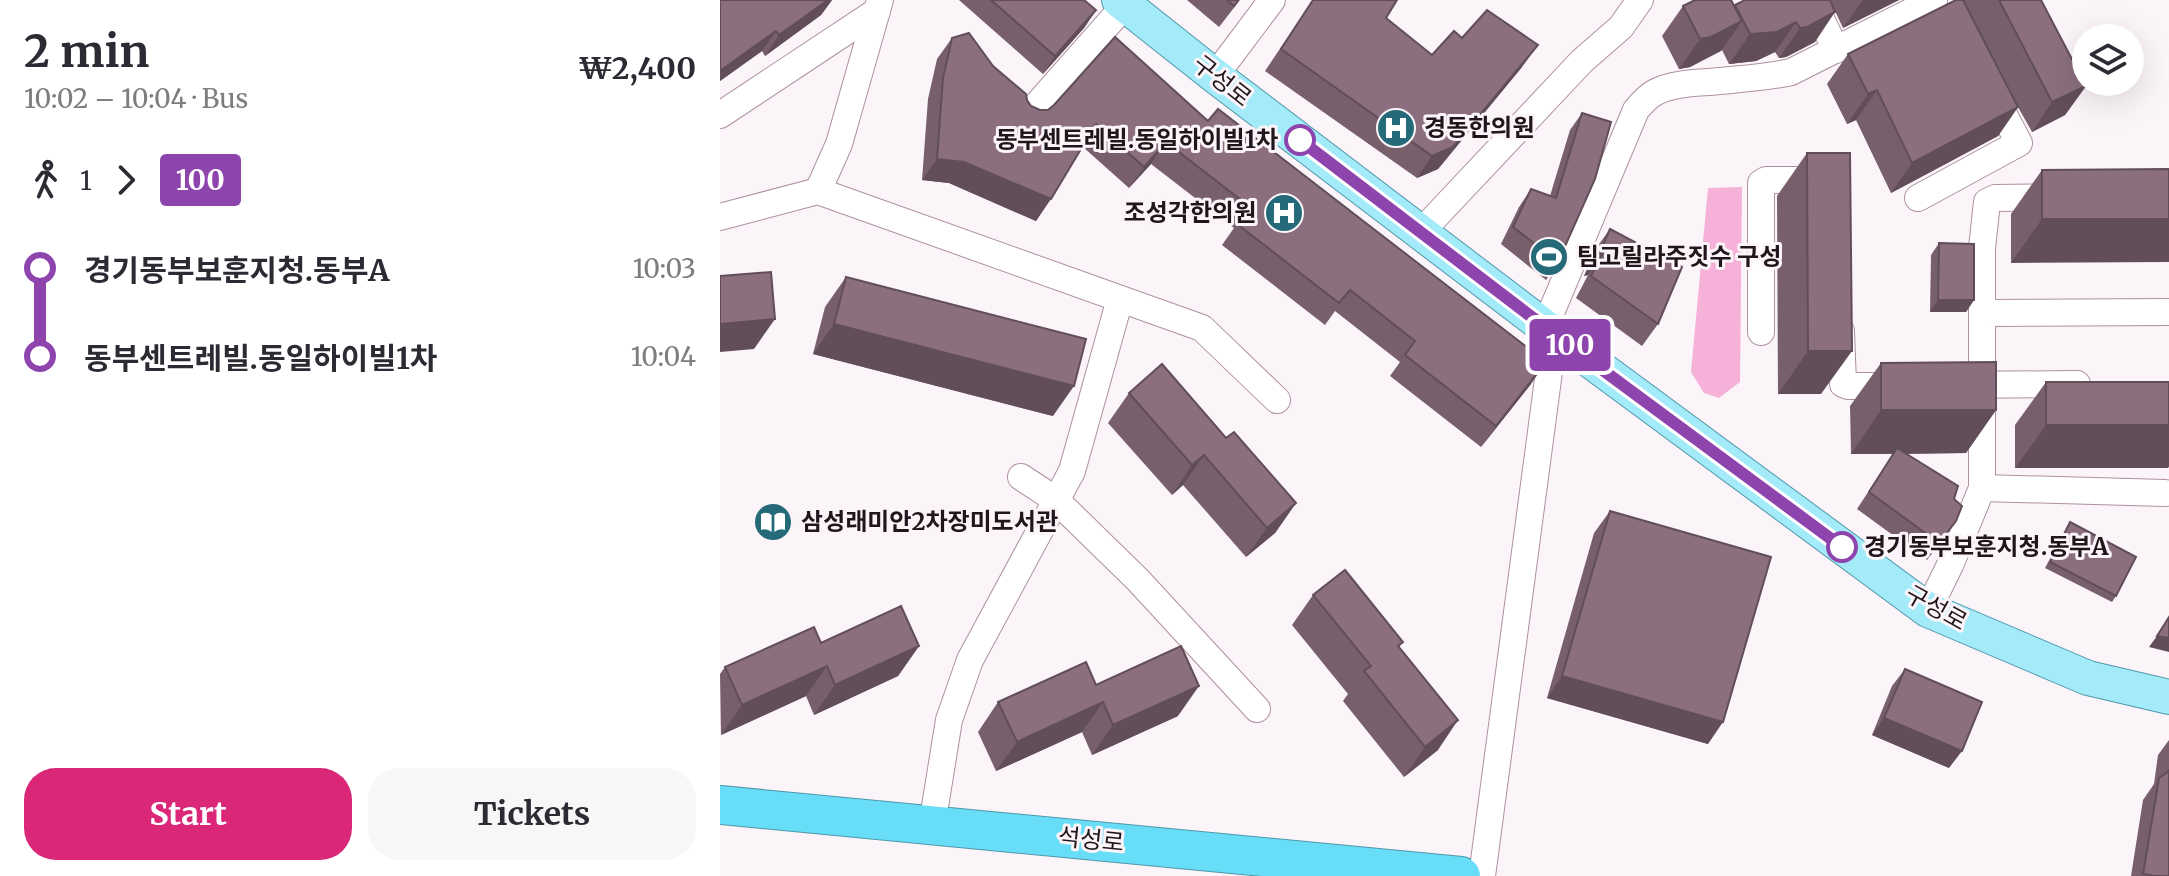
<!DOCTYPE html>
<meta charset="utf-8">
<style>
body{margin:0;font-family:Merriweather,"Noto Sans KR",serif;background:#f7f7f7;color:#2b2b33;height:100vh;display:flex;flex-direction:column;font-size:30px;white-space:nowrap}
*{box-sizing:border-box;margin:0}
p{font-size:26px;color:#7c7c81}
.icon{flex:none;width:44px;height:44px;fill:none;stroke:currentColor;stroke-width:2;stroke-linecap:round;stroke-linejoin:round}
.map{position:relative;flex:1;overflow:hidden}
.panel{display:flex;flex-direction:column;background:#fff;width:720px}
.panel>*{flex:none}
.badge{padding:0 16px;border-radius:6px;font-size:28px;line-height:52px}
.buttons{position:absolute;left:1352px;top:24px;display:grid;gap:16px}
.buttons a{display:grid;place-items:center;width:72px;height:72px;border-radius:50%;background:#fff;box-shadow:0 8px 32px #0002;font-size:40px}
.map>.badge{position:absolute;translate:-50% -50%;box-shadow:0 0 0 4px #fff}
.legs{display:flex;align-items:center;gap:12px;height:88px;padding:0 24px;font-size:26px}
.legs p{margin-inline-start:auto}
.head{display:flex;align-items:center;justify-content:space-between;height:136px;padding:0 24px}
h1{font-size:44px;font-weight:700;line-height:60px}
.cta{display:flex;gap:16px;margin-top:auto;padding:16px 24px}
.cta a{flex:1;height:92px;border-radius:32px;background:#db2777;color:#fff;font-size:32px;font-weight:700;line-height:92px;text-align:center}
.cta a+a{background:#f7f7f7;color:#2b2b33}
ul{padding:0 24px;list-style:none}
li{display:flex;align-items:center;gap:28px;height:88px;font-size:30px}
li i{display:grid;place-items:center;width:12px;height:100%;margin:0 10px;background:currentColor}
li i::after{content:'';width:20px;height:20px;margin:-10px;border:6px solid;border-radius:50%;background:#fff}
li p{margin-inline-start:auto}
li:first-child i{background:linear-gradient(#0000 50%,currentColor 0)}
li:last-child i{background:linear-gradient(currentColor 50%,#0000 0)}
main{display:flex;flex:1;min-height:0}
.map>svg:first-child{display:block}
.green{fill:#f6b1d8}
.lines{fill:none;stroke-linecap:round;stroke-linejoin:round}
.minor-casing{stroke:#ae90a0;stroke-width:28}
.major-casing{stroke:#4f97aa;stroke-width:36}
.highway-casing{stroke:#4f97aa;stroke-width:40}
.minor{stroke:#fff;stroke-width:26}
.major{stroke:#a4ebfa;stroke-width:34}
.highway{stroke:#68ddf7;stroke-width:38}
.wall{fill:#785f6c}
.shaded-wall{fill:#614e58}
.building{fill:#8b6f7e;stroke:#614e58;stroke-width:2}
.line-1-casing{stroke:#fff;stroke-width:18}
.line-1{stroke:#8e44ad;stroke-width:12}
.stop-1-dot{fill:#fff;stroke:#8e44ad;stroke-width:4}
.labels{text-anchor:middle;stroke-width:6;stroke-linejoin:round;paint-order:stroke}
.street-label{font-size:24px;fill:#21161c;stroke:#fbf4f8}
.poi-label{font-size:24px;font-weight:bold;fill:#21161c;stroke:#fbf4f8;text-anchor:start}
.stop-label{font-size:24px;font-weight:bold;fill:#21161c;stroke:#fbf4f8;text-anchor:end}
</style>
<main>
<section class="panel">
<div class="head"><div><h1>2 min</h1><p>10:02 – 10:04 · Bus</p></div><b>₩2,400</b></div>
<div class="legs"><svg class="icon" aria-label="walk" viewBox="0 0 24 24"><circle cx="13" cy="4" r="2"/><path d="M13 8l-2 6 4 7M11 14l-3 7M7 12l3-4h3l4 4"/></svg>1<svg class="icon" aria-label="forward" viewBox="0 0 24 24"><path d="M9 5l7 7-7 7"/></svg><b class="badge" style="background:#8e44ad;color:#fff">100</b></div>
<ul>
<li><i style="color:#8e44ad"></i><b>경기동부보훈지청.동부A</b><p>10:03</p></li>
<li><i style="color:#8e44ad"></i><b>동부센트레빌.동일하이빌1차</b><p>10:04</p></li>
</ul>
<div class="cta"><a>Start</a><a>Tickets</a></div>
</section>
<div class="map">
<svg width="1449" height="876" viewBox="0 0 1449 876">
<rect width="100%" height="100%" fill="#fbf4f8"/>
<!-- green -->
<path class="green" d="M1022,187l-2,195 -21,16 -15,-5 -13,-21 17,-184z"/>
<g class="lines">
<defs>
<g id="minor">
<path d="M1092,0l24,50"/>
<path d="M495,76l57,-76"/>
<path d="M0,115l157,-104"/>
<path d="M307,116l98,-111"/>
<path d="M98,191l21,-47 41,-144"/>
<path d="M1198,198l101,-55 -27,-51"/>
<path d="M0,217l98,-26 384,137 75,72"/>
<path d="M701,232l161,-171 39,-34 19,-27"/>
<path d="M1262,313v-65l5,-46 8,-4 63,-1"/>
<path d="M825,327l91,-217c5,-6 11,-13 18,-17 16,-9 38,-10 56,-11 27,-3 55,-4 81,-10l143,-72"/>
<path d="M1121,331l2,53 5,2h49"/>
<path d="M1041,332v-149l5,-3h57"/>
<path d="M1241,385l116,-1"/>
<path d="M301,477l35,23 82,80 119,129"/>
<path d="M1262,488l183,5"/>
<path d="M1208,610l23,-47 31,-75v-175l187,-1"/>
<path d="M212,825l17,-105 21,-60 102,-189 48,-172"/>
<path d="M762,876l72,-542"/>
</g>
<path id="major" d="M399,0l96,76 339,258 374,276 160,68 81,19"/>
<path id="highway" d="M0,805l741,71"/>
</defs>
<!-- minor casing -->
<use href="#minor" class="minor-casing"/>
<!-- major casing -->
<use href="#major" class="major-casing"/>
<!-- highway casing -->
<use href="#highway" class="highway-casing"/>
<!-- minor -->
<use href="#minor" class="minor"/>
<!-- major -->
<use href="#major" class="major"/>
<!-- highway -->
<use href="#highway" class="highway"/>
</g>
<!-- wall -->
<g class="wall">
<path d="M0,0h112l-11,15 -56,41 -3,-5 -42,30z"/>
<path d="M239,0h125l12,10 -12,18 -41,46z"/>
<path d="M467,0h53l-21,27z"/>
<path d="M593,0h84l-11,18 46,37 30,-17 60,29 -84,102 -21,9 -152,-107z"/>
<path d="M1110,0l-15,42 -29,15 -7,1 -4,-6 -19,9 -27,3 -7,-14 -32,17 -11,2 -17,-33 21,-30h51z"/>
<path d="M1110,0h69l-56,28z"/>
<path d="M1236,0h85l45,86 -21,29 -33,17 -14,-25 -20,29 -107,57 -35,-73 -9,4 -20,-40 21,-30z"/>
<path d="M232,38l41,28 34,34 4,6 9,4 168,11 323,263 -50,63 -91,-71 10,-14 -65,-51 -10,14 -103,-80 12,-17 -83,-64 -22,24 -46,-41 -47,74 -87,-38 -27,-3 6,-81 9,-40z"/>
<path d="M862,113l-24,149 -12,18 -45,-36 18,-37 12,-18 19,7 20,-66z"/>
<path d="M1087,153l14,241h-43l-1,-198z"/>
<path d="M1449,169l-158,94v-49l31,-44z"/>
<path d="M890,229l48,95 -16,22 -66,-48 12,-23 -4,1 10,-25z"/>
<path d="M1219,243l35,57 -8,12h-36l1,-57z"/>
<path d="M126,277l207,139 -240,-62 12,-47z"/>
<path d="M1161,363l115,47 -30,43 -60,1 48,45 -10,39 -17,22 -70,-51 36,-55h-42l-1,-48z"/>
<path d="M1326,382h123v84l-1,2h-153v-43z"/>
<path d="M409,393l97,45 70,65 -21,30 -29,24 -63,-72 -11,10 -64,-72z"/>
<path d="M890,511l98,233 -161,-46 47,-165z"/>
<path d="M1350,522l46,74 -4,6 -67,-34z"/>
<path d="M593,595l90,47 -4,5 39,103 -34,27 -61,-76 5,-7 -56,-69z"/>
<path d="M101,643l98,3 -21,30 -84,39 -8,-19 -85,39 -1,-61 5,-7z"/>
<path d="M1185,669l44,99 -77,-33 20,-49z"/>
<path d="M376,685l82,31 -86,39 -10,-23 -86,39 -18,-39 20,-30z"/>
<path d="M1449,740v136h-38l12,-76 11,-16 4,-29z"/>
</g>
<!-- shaded-wall -->
<g class="shaded-wall">
<path d="M108,0h4l-11,15 -56,41 14,-21z"/>
<path d="M1143,0h36l-56,28z"/>
<path d="M376,10l-12,18 -41,46 12,-18z"/>
<path d="M1115,12l-20,30 -29,15 -7,1 21,-30z"/>
<path d="M1022,21l-21,30 -31,16 -11,2 21,-30z"/>
<path d="M1076,22l-21,30 -19,9 -27,3 21,-30z"/>
<path d="M56,31l-14,20 -42,30v-10z"/>
<path d="M818,45l-16,22 -84,102 -21,9 15,-22z"/>
<path d="M1366,86l-21,29 -33,17 20,-30z"/>
<path d="M1157,90l-21,30 -9,4 21,-30z"/>
<path d="M1298,107l-20,29 -107,57 21,-30z"/>
<path d="M446,142l-15,22 -22,24 15,-21z"/>
<path d="M217,159l27,3 87,37 -15,22 -87,-38 -27,-3z"/>
<path d="M1322,219h127v43l-158,1z"/>
<path d="M883,253l-15,22 -4,1 15,-22z"/>
<path d="M1218,300h36l-8,12h-36z"/>
<path d="M55,319l-21,30 -34,3v-28z"/>
<path d="M114,324l240,62 -21,30 -240,-62z"/>
<path d="M1088,351h44l-31,43h-43z"/>
<path d="M826,362l-15,22 -50,63 15,-21z"/>
<path d="M1161,410h115l-30,43 -115,1z"/>
<path d="M1326,425h123v41l-1,2h-153z"/>
<path d="M484,455l-21,30 -11,10 20,-30z"/>
<path d="M576,503l-21,30 -29,24 21,-29z"/>
<path d="M1437,636l12,2v14l-20,-5z"/>
<path d="M199,646l-21,30 -84,39 21,-30z"/>
<path d="M107,666l-21,30 -85,39 21,-30z"/>
<path d="M842,676l161,46 -15,22 -161,-46z"/>
<path d="M479,686l-21,30 -86,39 21,-30z"/>
<path d="M383,702l-21,30 -86,39 21,-29z"/>
<path d="M1164,718l78,33 -13,17 -77,-33z"/>
<path d="M738,720l-20,30 -34,27 21,-30z"/>
</g>
<!-- building -->
<g class="building">
<path d="M0,0h108l-49,35 -3,-4 -56,40z"/>
<path d="M271,0h93l12,10 -41,46z"/>
<path d="M507,0h11l-4,6z"/>
<path d="M593,0h84l-11,18 46,37 22,-24 8,7 25,-28 51,35 -85,102 -21,9 -151,-107z"/>
<path d="M975,0h36l11,21 -31,16 -11,2 -17,-33z"/>
<path d="M1025,0h85l5,12 -28,15 -7,1 -4,-6 -19,10 -27,2 -15,-29z"/>
<path d="M1236,0h7l55,107 -106,56 -35,-73 -9,4 -20,-40z"/>
<path d="M1279,0h42l45,86 -34,16z"/>
<path d="M249,33l24,33 33,28 1,6 4,6 9,4h8l6,-5 61,-68 93,84 10,-12 328,253 -50,64 -91,-71 10,-14 -65,-51 -11,13 -102,-79 13,-17 -84,-65 -22,25 -48,-43 -45,75 -87,-37 -27,-3 6,-81 9,-40z"/>
<path d="M862,113l29,9 -16,57 -37,83 -45,-35 18,-38 25,9z"/>
<path d="M1087,153h43l2,198h-44z"/>
<path d="M1449,169v50h-127v-49z"/>
<path d="M890,229l72,38 -24,57 -67,-48 12,-23 -4,1z"/>
<path d="M1219,243l35,1v56h-36z"/>
<path d="M51,272l4,47 -55,5v-48z"/>
<path d="M126,277l240,62 -12,47 -240,-62z"/>
<path d="M1276,362v48h-115v-47z"/>
<path d="M442,364l64,74 8,-6 62,71 -29,25 -63,-73 -12,10 -63,-72z"/>
<rect x="1326" y="382" width="123" height="43"/>
<path d="M1177,448l61,38 -4,13 8,7 -6,15 -17,22 -70,-51z"/>
<path d="M890,511l161,46 -48,165 -161,-46z"/>
<path d="M1350,522l66,35 -20,39 -66,-34z"/>
<path d="M625,570l58,72 -5,4 60,74 -33,27 -61,-76 7,-5 -58,-71z"/>
<path d="M181,606l18,40 -84,39 -8,-19 -85,39 -17,-38 89,-40 7,16z"/>
<path d="M1449,617v21l-12,-2z"/>
<path d="M461,646l18,40 -86,39 -10,-23 -86,40 -19,-40 88,-40 10,23z"/>
<path d="M1185,669l77,33 -20,49 -78,-33z"/>
<path d="M1449,769v107h-14l-12,-2 16,-96 10,-7z"/>
</g>
<g class="lines">
<defs>
<path id="line-1" d="M580,140l254,194 288,213"/>
</defs>
<!-- line-1 casing -->
<use href="#line-1" class="line-1-casing"/>
<!-- line-1 -->
<use href="#line-1" class="line-1"/>
</g>
<!-- icons -->
<defs>
<symbol id="hospital-disc" viewBox="-11 -11 22 22"><circle r="9.5" fill="#246a79" stroke="#fbf4f8"/><path d="M-5-5h3v3.5h4V-5h3V5h-3V1.5h-4V5h-3Z" fill="#fff"/></symbol>
<symbol id="stadium-disc" viewBox="-11 -11 22 22"><circle r="9.5" fill="#246a79" stroke="#fbf4f8"/><path d="M0-5a6.5 5 0 1 0 0 10a6.5 5 0 1 0 0-10ZM-3.5-1.8h7v3.6h-7Z" fill="#fff"/></symbol>
<symbol id="library-disc" viewBox="-11 -11 22 22"><circle r="9.5" fill="#246a79" stroke="#fbf4f8"/><path d="M-6-4Q-3-5.5-.7-3.5V5Q-3 3-6 4ZM6-4Q3-5.5 .7-3.5V5Q3 3 6 4Z" fill="#fff"/></symbol>
</defs>
<g fill-rule="evenodd">
<use href="#hospital-disc" x="654" y="106" width="44" height="44"/>
<use href="#hospital-disc" x="542" y="191" width="44" height="44"/>
<use href="#stadium-disc" x="807" y="235" width="44" height="44"/>
<use href="#library-disc" x="31" y="500" width="44" height="44"/>
</g>
<!-- markers -->
<g class="stop-1-dot">
<circle cx="580" cy="140" r="14"/>
<circle cx="1122" cy="547" r="14"/>
</g>
<g class="labels">
<!-- street labels -->
<g class="street-label">
<text transform="translate(502 81) rotate(38)" y="8">구성로</text>
<text transform="translate(1216 608) rotate(29)" y="8">구성로</text>
<text transform="translate(371 840) rotate(6)" y="8">석성로</text>
</g>
<!-- poi labels -->
<g class="poi-label">
<text x="704" y="136">경동한의원</text>
<text x="536" y="221" text-anchor="end">조성각한의원</text>
<text x="857" y="265">팀고릴라주짓수 구성</text>
<text x="81" y="530">삼성래미안2차장미도서관</text>
</g>
<!-- stop labels -->
<g class="stop-label">
<text x="558" y="148">동부센트레빌.동일하이빌1차</text>
<text x="1144" y="555" text-anchor="start">경기동부보훈지청.동부A</text>
</g>
</g>
</svg>
<div class="buttons">
<a><svg class="icon" aria-label="layers" viewBox="0 0 24 24"><path d="M12 4l9 5-9 5-9-5zM3 14l9 5 9-5"/></svg></a>
</div>
<b class="badge" style="left:850px;top:345px;background:#8e44ad;color:#fff">100</b>
</div>
</main>
